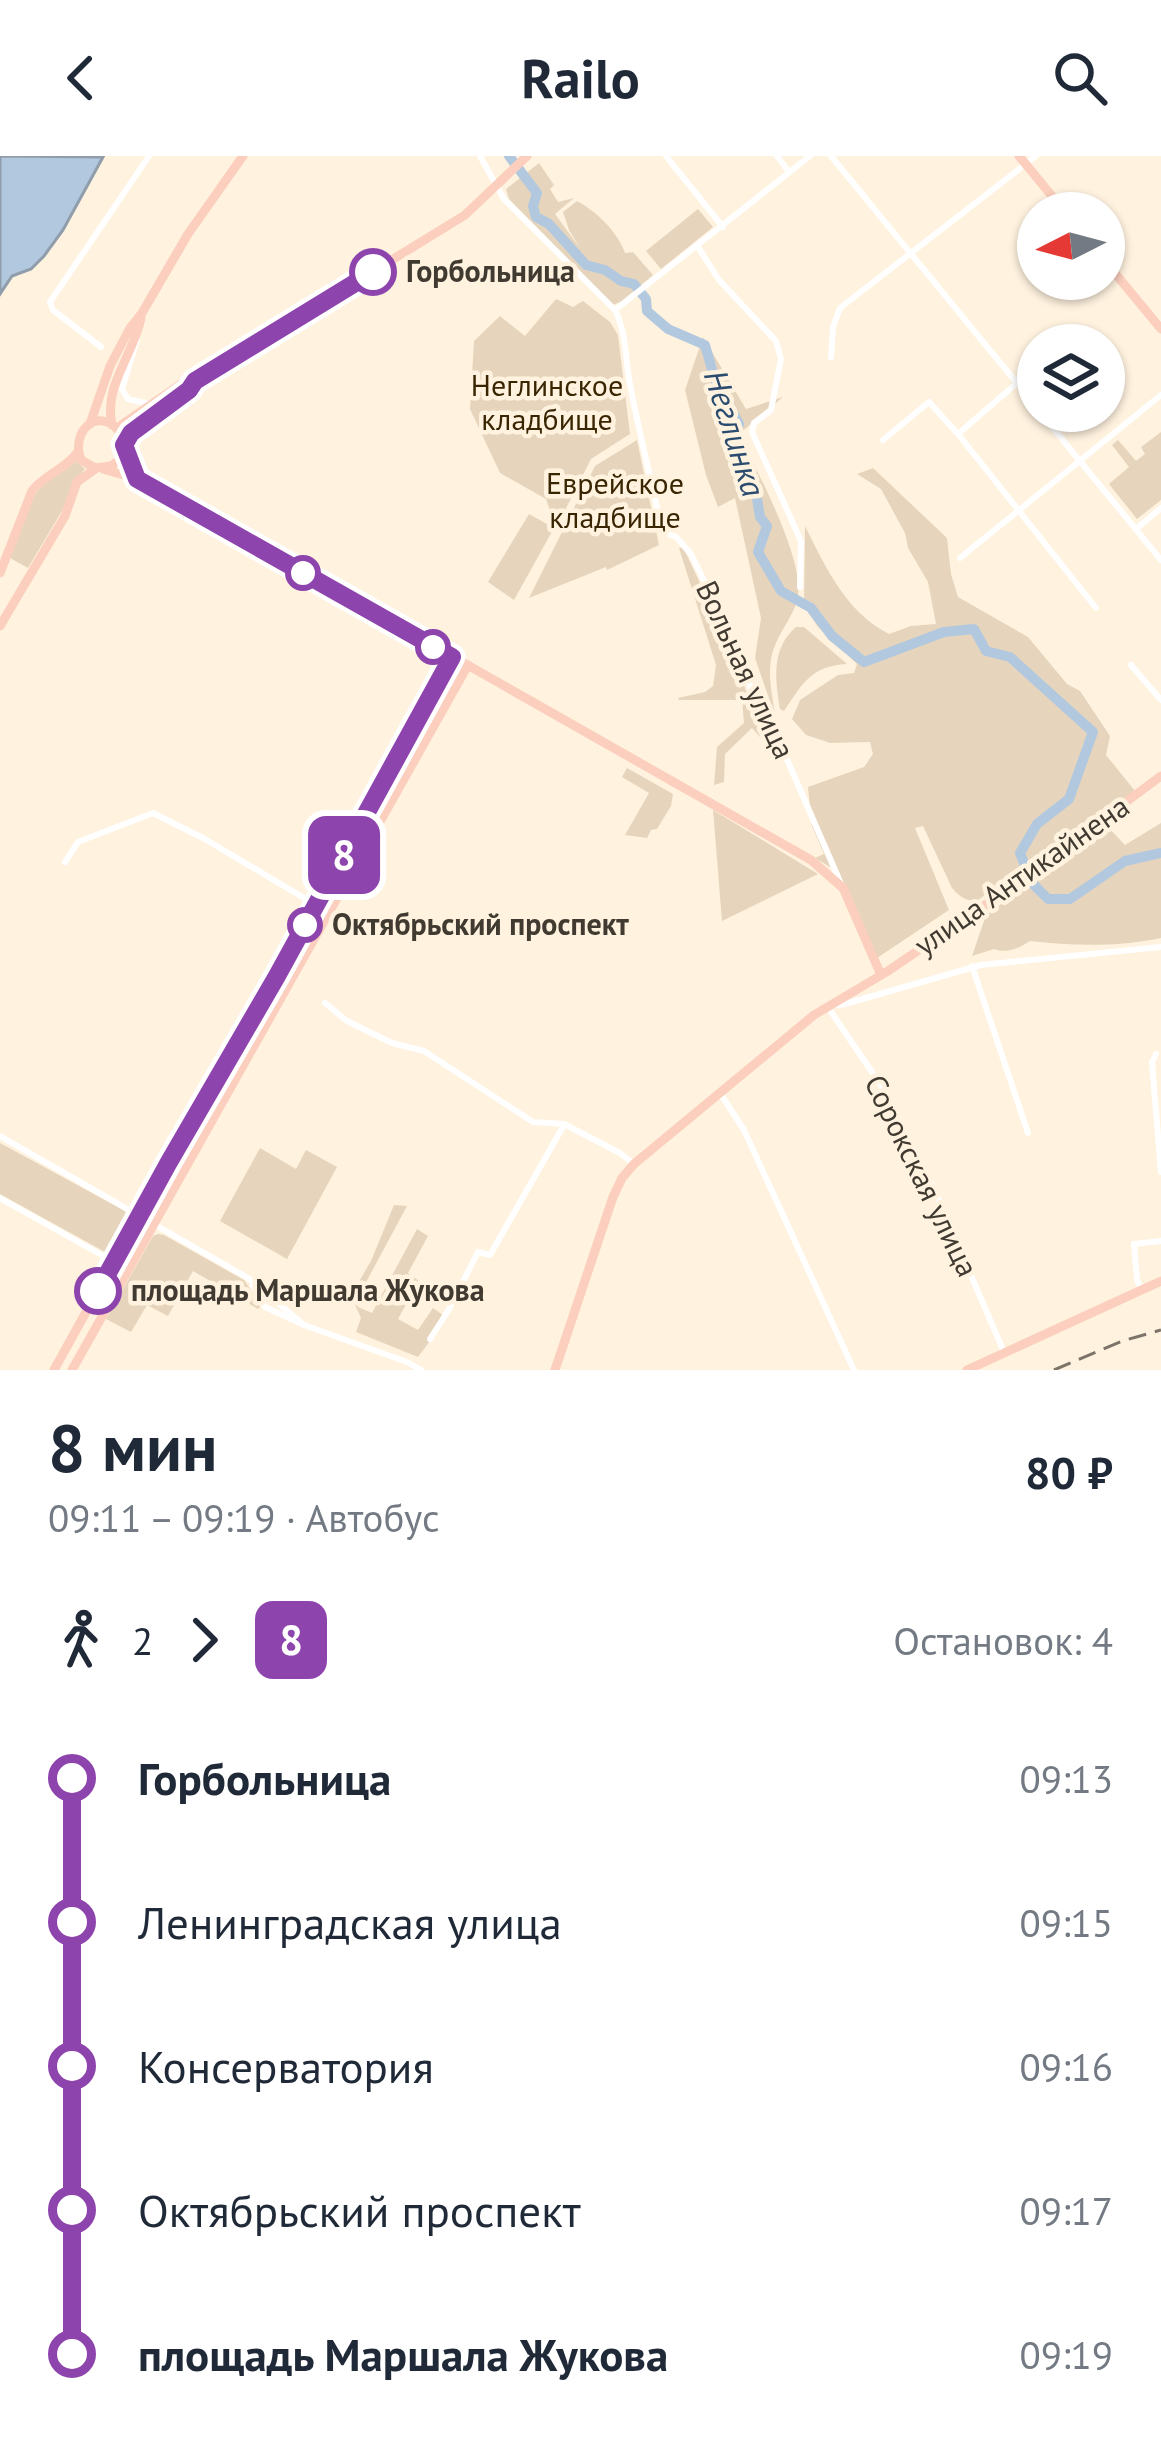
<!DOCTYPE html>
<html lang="ru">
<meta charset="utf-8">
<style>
body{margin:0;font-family:"PT Sans",sans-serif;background:#f6f6f7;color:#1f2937;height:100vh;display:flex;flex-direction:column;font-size:45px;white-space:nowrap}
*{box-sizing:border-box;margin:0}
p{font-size:39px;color:#747a83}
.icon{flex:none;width:66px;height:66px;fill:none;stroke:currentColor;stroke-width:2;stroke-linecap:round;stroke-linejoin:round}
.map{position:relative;height:1214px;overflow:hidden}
.side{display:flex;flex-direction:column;background:#fff;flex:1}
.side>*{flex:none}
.badge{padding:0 24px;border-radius:18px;font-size:42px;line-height:78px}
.needle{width:78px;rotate:264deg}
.fabs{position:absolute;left:1017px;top:36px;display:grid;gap:24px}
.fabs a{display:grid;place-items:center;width:108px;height:108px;border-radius:50%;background:#fff;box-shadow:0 3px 9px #0004;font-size:60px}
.map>.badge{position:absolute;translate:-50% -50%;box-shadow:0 0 0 6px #fff}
.legs{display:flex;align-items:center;gap:18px;height:132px;padding:0 48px;font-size:39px}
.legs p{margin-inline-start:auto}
.head{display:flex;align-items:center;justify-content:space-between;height:204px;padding:0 48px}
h1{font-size:66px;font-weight:700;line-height:90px}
ul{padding:0 48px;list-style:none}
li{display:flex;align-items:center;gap:42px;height:144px;font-size:45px}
li i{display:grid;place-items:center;width:18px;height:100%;margin:0 15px;background:currentColor}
li i::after{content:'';width:30px;height:30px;margin:-15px;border:9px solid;border-radius:50%;background:#fff}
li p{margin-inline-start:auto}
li:first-child i{background:linear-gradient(#0000 50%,currentColor 0)}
li:last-child i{background:linear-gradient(currentColor 50%,#0000 0)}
header{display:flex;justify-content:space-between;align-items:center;height:156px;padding:0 48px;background:#fff;font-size:54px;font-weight:700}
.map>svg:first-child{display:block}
.green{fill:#e6d5bc}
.water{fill:#b2c8df;stroke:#909dab;stroke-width:3}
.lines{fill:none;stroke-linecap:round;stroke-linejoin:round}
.river{stroke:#b2c8df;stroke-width:10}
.minor{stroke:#fff;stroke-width:6}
.major{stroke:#fbcebd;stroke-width:9}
.rail{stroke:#7c7468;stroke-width:3;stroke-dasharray:18 9;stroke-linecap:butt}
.line-1-casing{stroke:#fff;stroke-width:27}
.line-1{stroke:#8e44ad;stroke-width:18}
.stop-1-dot{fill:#fff;stroke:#8e44ad;stroke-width:6}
.labels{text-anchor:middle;stroke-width:9;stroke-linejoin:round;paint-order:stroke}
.stop-label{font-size:30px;font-weight:bold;fill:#403a31;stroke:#fff2df;text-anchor:start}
.park-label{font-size:30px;fill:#392502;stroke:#fff2df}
.street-label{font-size:30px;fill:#403a31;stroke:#fff2df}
.water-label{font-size:33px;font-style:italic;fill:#2b4c6f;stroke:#fff2df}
</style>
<header><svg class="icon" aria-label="back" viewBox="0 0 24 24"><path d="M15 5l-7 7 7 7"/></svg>Railo<svg class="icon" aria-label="search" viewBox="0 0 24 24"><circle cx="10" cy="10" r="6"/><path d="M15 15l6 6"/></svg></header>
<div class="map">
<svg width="1161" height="1214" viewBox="0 0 1161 1214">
<rect width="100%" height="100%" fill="#fff2df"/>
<!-- green -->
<g class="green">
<path d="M539,7l15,22 -4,4 8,13 16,-4 -19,16 25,34 -11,-18 -6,-18 14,-11c19,10 41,31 48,52l8,-1 20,23 -31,26 -9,4 -104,-106 -3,-10z"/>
<path d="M698,53l15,18 -52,42 -15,-18z"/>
<path d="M556,143l17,8 10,-6 27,21 8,13 12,99 -39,25 -35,69 -10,-29 -46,-26 -30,-64 4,-68 26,-25 25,20z"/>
<path d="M703,181l43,72 37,-12 -44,37c17,36 69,130 58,167 -4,14 -15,28 -21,42 -11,24 -4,48 -1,73l-20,-58 6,-40 -26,-120 -17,9 -12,-32 -21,-85z"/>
<path d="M1161,276v68l-24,19 -28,-35 20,-17 -17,-22 6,-5 18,21 9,-7 -4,-7z"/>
<path d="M637,284l22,105 -52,25 -1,-3 -77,31 66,-132z"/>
<path d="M76,305l9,8 -12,13 -10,27 -35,59 -18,-10c9,-23 16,-56 33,-73 10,-10 23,-14 33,-24z"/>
<path d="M873,312l74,70 4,36 7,23 70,40 39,47 13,7 30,45 -4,19 29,36 -157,109c-12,2 -18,-3 -26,-12l-29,-62 -8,2 34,82 -72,48 -44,-89 -18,-11 9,-4 -12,-28 -4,-39 56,-20 9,-13 -3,-12 -40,1 -24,-8 -14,-16 8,-19 38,-25 16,-2 3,-9 -39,-37 -14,-21 1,-80c21,42 41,86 84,108l22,-8 25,-2 -8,-42 -20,-34 -3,-15 -24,-44 -24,-15z"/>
<path d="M529,358l25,14 -40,72 -26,-18z"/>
<path d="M683,391l45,95 24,65 19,18 8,19 -4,10 -23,-26 -27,26 -1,28 -10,3 3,-38 27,-24 -2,-23h-63l-1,-2 27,-6 8,-6 3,-21 -37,-117z"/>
<path d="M796,471h8l43,37c-36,2 -44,19 -63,47l-4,-2c-5,-31 -9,-60 16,-82z"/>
<path d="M443,527l9,6 -296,523 -4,-1 -4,-4 84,-154z"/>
<path d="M627,612l46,26 -2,12 -14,23 -6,1 -4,8 -22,-3 24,-42 -27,-16z"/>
<path d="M713,654l105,64 -96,47z"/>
<path d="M1161,667v115c-42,9 -89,8 -131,3 -10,7 -24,13 -36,8l-22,7 14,-41 122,-88 17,18z"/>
<path d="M0,987l125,68 4,11 -14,27 -10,3 -105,-58z"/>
<path d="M260,992l36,21 10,-19 31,17 -50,92 -67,-38z"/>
<path d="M394,1049l13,1 -50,93 1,8 14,6 45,-84 11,7 -20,37 11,8 -21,38 20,11 15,-22 14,10 -29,39 -62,-25 5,-14 -9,-20 -11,-11 16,-2 14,-24z"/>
<path d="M158,1078l6,1 80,45 17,25 -3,4 -65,-38 -25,45 -21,-11 -16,27 -25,-13 47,-83z"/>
</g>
<!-- water -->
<path class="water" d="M0,0l103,1 -40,73 -19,26 -13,13 -19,7 -12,18z"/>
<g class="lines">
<!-- river -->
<path class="river" d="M509,0l28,37 -4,13 3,11 13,7 37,41 19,5 16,11 13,3 12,15 1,12 21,18 37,16 10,35 24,44 -7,22 23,40 5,31 7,9 -9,26 23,39 30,17 21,28 32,26 80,-30 30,-3 12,22 24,6 83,75 -24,67 -32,25 -17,29 12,30 16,16h22l55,-38 36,-8"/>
<!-- minor -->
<g class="minor">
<path d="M480,0l24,43 111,111c12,24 10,49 15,74 9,49 22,98 32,147l14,6 15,17 25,51 46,109 10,11 70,161"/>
<path d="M666,0l57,71"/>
<path d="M777,0l12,16"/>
<path d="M831,0l207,253"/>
<path d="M698,91l21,33 57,61 5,18 -10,51 -17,13 -2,9 49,109 -1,46"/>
<path d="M615,154l195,-154"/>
<path d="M137,184l-15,49 6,10 21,5"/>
<path d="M101,191l-48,-37 -3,-8 99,-146"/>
<path d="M831,201l2,-30 7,-19 196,-152"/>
<path d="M1039,255l122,149"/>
<path d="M958,278l59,-51"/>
<path d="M883,284l46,-38 29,32 138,174"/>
<path d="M1136,373l25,-21"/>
<path d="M960,402l201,-163"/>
<path d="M1131,509l30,35"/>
<path d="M65,706l13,-20 75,-29 50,25 113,67"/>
<path d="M972,810l56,167"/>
<path d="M325,847l22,18 45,22 32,8 109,71 31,2 56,29 14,11"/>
<path d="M1156,898l-4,8 9,110"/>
<path d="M720,937l24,37 110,240"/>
<path d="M0,980l248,142 56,47"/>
<path d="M0,1042l114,64"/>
<path d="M253,1130l12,21 39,18 103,37 14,8"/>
<path d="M1141,1134l-4,-11 -3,-35 27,-3"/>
<path d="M430,1183l18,-28 30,-59 12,3 74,-130"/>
<path d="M1004,1196l-71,-165 -48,-96 -58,-85 18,-2 136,-39 180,-18"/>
</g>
<!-- major -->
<g class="major">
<path d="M1019,0l47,57"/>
<path d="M1104,104l57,69"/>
<path d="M90,268l20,-58 20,-38 12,-15 46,-79 55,-78"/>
<path d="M112,269c-9,-39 22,-71 29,-107"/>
<path d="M117,272l67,-46 11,-1 270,-166 62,-59"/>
<path d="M103,313l34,10 89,49 585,332 32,28 38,87"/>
<path d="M137,323c-8,-14 -10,-38 -18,-48 -21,-25 -49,0 -38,29l14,8 16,-2 7,-5 13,-28 58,-43 6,-9"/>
<path d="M0,417l32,-82c13,-17 33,-21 46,-39"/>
<path d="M0,470l65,-110 12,-34 18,-13"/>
<path d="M54,1214l115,-208 109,-188 174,-317"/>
<path d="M72,1214l396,-705"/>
<path d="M555,1214l58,-173 9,-19 12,-14 180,-149 74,-44 119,-81 154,-114"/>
<path d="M967,1214l194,-89"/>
</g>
<!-- rail -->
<path class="rail" d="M1054,1214l68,-29 39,-11"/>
</g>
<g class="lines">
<defs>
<path id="line-1" d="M98,1135l71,-129 108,-186 175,-319 -315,-178 -13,-34 7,-12 58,-43 6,-9 178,-109"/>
</defs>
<!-- line-1 casing -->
<use href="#line-1" class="line-1-casing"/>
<!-- line-1 -->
<use href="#line-1" class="line-1"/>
</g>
<!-- markers -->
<g class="stop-1-dot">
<circle cx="373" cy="116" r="21"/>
<circle cx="303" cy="417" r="15"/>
<circle cx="433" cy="491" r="15"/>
<circle cx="305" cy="769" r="15"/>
<circle cx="98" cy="1135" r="21"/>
</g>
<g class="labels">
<!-- stop labels -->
<g class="stop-label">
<text x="406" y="126">Горбольница</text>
<text x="332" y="779">Октябрьский проспект</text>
<text x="131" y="1145">площадь Маршала Жукова</text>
</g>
<!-- park labels -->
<g class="park-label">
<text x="547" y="240">Неглинское<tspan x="547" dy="34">кладбище</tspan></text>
<text x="615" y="338">Еврейское<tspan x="615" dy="34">кладбище</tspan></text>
</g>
<!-- street labels -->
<g class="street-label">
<text transform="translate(745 514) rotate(65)" y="10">Вольная улица</text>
<text transform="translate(1022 720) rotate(-35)" y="10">улица Антикайнена</text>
<text transform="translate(921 1020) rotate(64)" y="10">Сорокская улица</text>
</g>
<!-- water labels -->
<g class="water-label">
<text transform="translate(735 277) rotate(72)" y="12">Неглинка</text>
</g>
</g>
</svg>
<div class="fabs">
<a><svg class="needle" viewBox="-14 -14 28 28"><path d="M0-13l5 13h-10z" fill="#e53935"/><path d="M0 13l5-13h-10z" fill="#747a83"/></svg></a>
<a><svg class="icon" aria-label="layers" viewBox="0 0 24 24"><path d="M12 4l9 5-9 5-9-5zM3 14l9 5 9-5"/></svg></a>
</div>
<b class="badge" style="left:344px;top:699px;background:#8e44ad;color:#fff">8</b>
</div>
<section class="side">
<div class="head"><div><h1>8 мин</h1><p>09:11 – 09:19 · Автобус</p></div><b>80 ₽</b></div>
<div class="legs"><svg class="icon" aria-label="walk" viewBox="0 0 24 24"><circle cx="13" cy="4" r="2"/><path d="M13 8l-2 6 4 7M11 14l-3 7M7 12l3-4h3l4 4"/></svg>2<svg class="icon" aria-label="forward" viewBox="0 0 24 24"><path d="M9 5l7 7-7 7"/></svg><b class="badge" style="background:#8e44ad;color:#fff">8</b><p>Остановок: 4</p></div>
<ul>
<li><i style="color:#8e44ad"></i><b>Горбольница</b><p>09:13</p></li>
<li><i style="color:#8e44ad"></i><span>Ленинградская улица</span><p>09:15</p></li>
<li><i style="color:#8e44ad"></i><span>Консерватория</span><p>09:16</p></li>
<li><i style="color:#8e44ad"></i><span>Октябрьский проспект</span><p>09:17</p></li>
<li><i style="color:#8e44ad"></i><b>площадь Маршала Жукова</b><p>09:19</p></li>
</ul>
</section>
